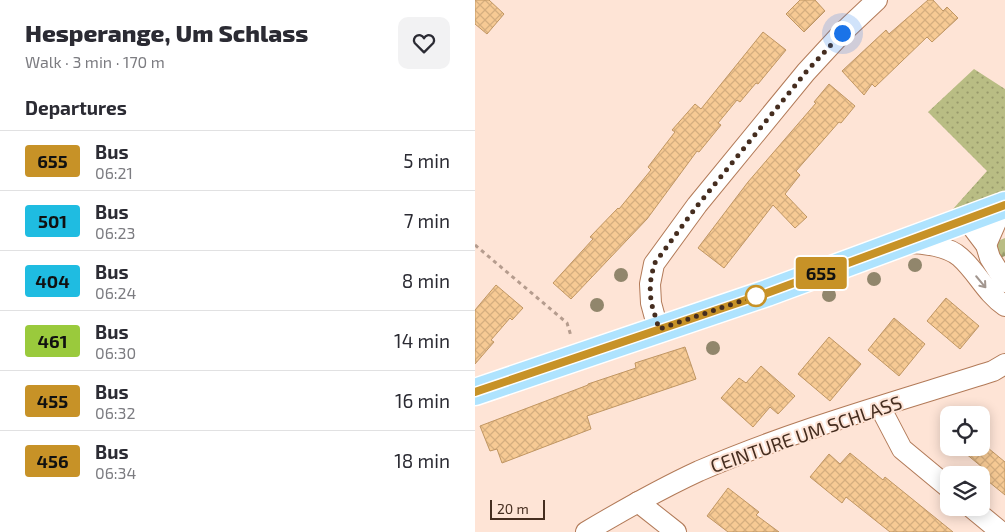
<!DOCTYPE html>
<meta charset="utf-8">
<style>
body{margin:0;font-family:"Exo 2",sans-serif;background:#f2f2f3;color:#2b2b33;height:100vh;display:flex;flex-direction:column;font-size:19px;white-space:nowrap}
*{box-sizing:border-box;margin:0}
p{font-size:16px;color:#7c7c81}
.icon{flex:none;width:28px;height:28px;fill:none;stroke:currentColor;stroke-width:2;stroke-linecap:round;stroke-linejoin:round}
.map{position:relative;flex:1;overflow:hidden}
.drawer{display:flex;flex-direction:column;background:#fff;width:475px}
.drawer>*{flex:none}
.badge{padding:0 10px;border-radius:4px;font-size:18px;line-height:32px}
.tools{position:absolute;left:465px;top:406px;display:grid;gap:10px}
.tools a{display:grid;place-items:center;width:50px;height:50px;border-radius:10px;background:#fff;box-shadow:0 2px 12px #0003;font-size:25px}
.scale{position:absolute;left:15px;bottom:12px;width:55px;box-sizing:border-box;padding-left:5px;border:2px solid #452d1f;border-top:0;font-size:14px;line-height:18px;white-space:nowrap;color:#452d1f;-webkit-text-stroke:4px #fee4d6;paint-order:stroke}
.you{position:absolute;width:25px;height:25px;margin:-12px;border:4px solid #fff;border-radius:50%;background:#1a73e8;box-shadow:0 0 0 8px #1a73e833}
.map>.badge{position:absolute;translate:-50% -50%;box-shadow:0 0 0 2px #fff}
h2{padding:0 25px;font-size:19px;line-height:45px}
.round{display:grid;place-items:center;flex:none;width:52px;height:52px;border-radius:10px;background:#f2f2f3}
.headline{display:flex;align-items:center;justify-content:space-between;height:85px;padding:0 25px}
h1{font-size:24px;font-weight:800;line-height:38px}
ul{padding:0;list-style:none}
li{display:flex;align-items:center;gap:15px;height:60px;padding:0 25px;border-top:1px solid #e1e1e2}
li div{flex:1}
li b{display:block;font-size:19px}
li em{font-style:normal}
li .badge{min-width:55px;font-weight:700;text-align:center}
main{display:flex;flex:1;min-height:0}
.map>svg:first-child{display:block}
.grass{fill:url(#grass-dots)}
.forest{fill:url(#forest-firs)}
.building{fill:url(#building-cross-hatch);stroke:#c09663}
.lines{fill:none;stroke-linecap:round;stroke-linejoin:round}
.minor-casing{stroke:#b27a58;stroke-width:22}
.major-casing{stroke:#fff;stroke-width:29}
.path{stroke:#b59c8e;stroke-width:3;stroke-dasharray:4 4;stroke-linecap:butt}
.minor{stroke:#fff;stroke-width:20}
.major{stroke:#aee3fe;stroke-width:26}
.tree{fill:#91866c}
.oneway{stroke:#a2968f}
.line-casing{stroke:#fff;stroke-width:11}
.line{stroke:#c79227;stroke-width:8}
.walk{stroke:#452d1f;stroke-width:5;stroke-dasharray:0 9}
.stop-dot{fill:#fff;stroke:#c79227;stroke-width:2.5}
.labels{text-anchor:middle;stroke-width:4;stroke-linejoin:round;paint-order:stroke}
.street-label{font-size:19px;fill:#452d1f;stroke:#fee4d6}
</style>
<main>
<section class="drawer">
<div class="headline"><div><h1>Hesperange, Um Schlass</h1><p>Walk · 3 min · 170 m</p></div><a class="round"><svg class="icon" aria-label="heart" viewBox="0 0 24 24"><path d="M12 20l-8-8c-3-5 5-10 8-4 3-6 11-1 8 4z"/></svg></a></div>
<h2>Departures</h2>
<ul>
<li><span class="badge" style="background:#c79227;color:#111">655</span><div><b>Bus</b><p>06:21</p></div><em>5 min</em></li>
<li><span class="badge" style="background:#1fbce1;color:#111">501</span><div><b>Bus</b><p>06:23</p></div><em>7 min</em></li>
<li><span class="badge" style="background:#1fbce1;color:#111">404</span><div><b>Bus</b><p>06:24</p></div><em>8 min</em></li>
<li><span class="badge" style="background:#9aca3c;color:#111">461</span><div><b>Bus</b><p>06:30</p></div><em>14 min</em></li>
<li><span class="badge" style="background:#c79227;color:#111">455</span><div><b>Bus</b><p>06:32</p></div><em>16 min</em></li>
<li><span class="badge" style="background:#c79227;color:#111">456</span><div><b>Bus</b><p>06:34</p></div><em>18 min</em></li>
</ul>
</section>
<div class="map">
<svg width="530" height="532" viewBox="0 0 530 532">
<defs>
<pattern id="grass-dots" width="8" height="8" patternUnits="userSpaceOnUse" patternTransform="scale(1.25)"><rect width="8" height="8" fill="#b9bd84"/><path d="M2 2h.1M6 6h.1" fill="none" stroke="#989a6b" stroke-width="1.8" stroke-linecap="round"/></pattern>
<pattern id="forest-firs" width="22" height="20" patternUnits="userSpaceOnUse" patternTransform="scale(1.25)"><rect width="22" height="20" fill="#b9bd84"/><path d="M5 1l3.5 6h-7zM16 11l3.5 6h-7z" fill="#989a6b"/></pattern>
<pattern id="building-cross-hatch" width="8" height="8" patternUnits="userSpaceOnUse" patternTransform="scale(1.25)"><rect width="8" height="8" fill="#f7ca94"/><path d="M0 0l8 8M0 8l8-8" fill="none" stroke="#d5ae7f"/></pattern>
</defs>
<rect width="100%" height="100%" fill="#fee4d6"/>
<!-- grass -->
<path class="grass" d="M499,69l31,20v102l-52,18 34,-38 -59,-59z"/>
<!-- forest -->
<path class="forest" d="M530,238v18l-5,2 -2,-7v-10z"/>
<!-- building -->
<g class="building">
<path d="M0,0h14l15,14 -17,20 -12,-10z"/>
<path d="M325,0h15l10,11 -21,21 -18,-18z"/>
<path d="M453,0h5l10,11 4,-4 11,11 -26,24 -5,-5 -52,50 -3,-3 -8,11 -22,-24 44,-41 3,4z"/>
<path d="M288,32l23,18 -28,34 -2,-1 -16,19 -3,-2 -19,23 3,2 -22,27 -2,-1 -50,68 -76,80 -18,-16 40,-44 -3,-2 28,-29 1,1 32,-39 -3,-3 27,-35 -3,-2 23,-26 6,5z"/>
<path d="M354,84l26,22 -14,17 -2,-1 -43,49 4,4 -15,19 22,23 -12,11 -22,-23 -49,63 -26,-20 50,-66 68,-79 -2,-1z"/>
<path d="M21,285l27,23 -11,12 -2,-2 -19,22 3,2 -19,22v-54z"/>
<path d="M471,298l33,28 -19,23 -33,-28z"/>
<path d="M419,318l31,26 -26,32 -31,-26z"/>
<path d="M354,337l32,27 -31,37 -32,-27z"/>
<path d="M210,347l11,32 -109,37 4,13 -89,34 -5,-14 -7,2 -10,-25 108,-41v-1l48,-16 -1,-5z"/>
<path d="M286,366l34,30 -17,18 -8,-7 -17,20 -32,-29 18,-20 7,5z"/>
<path d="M484,448h29l17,14v33l-22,-18 5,-5z"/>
<path d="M375,453l33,27 2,-3 68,55h-63l-44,-35 -4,6 -32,-26 19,-23 11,10z"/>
<path d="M253,488l31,24 -3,3 23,17h-51l-21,-16z"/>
</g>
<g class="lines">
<defs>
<g id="minor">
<path d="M492,220l19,25 4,13 15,24"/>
<path d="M432,243c16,0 41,3 53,14 17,15 26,36 45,49"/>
<path d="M511,245l10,-23 9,-13"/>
<path d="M183,329l-7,-26 -1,-19 4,-20 43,-59 109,-133 36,-39 35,-33"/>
<path d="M405,407l22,42 47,39"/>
<path d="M163,502l38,30"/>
<path d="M497,508l29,24"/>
<path d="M111,532c37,-22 74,-43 113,-61 95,-41 196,-69 294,-100l12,-7"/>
</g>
<path id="major" d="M0,392l292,-99 238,-88"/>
</defs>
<!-- minor casing -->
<use href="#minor" class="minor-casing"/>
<!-- major casing -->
<use href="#major" class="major-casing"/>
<!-- path -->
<path class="path" d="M0,245l92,78 4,13"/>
<!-- minor -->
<use href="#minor" class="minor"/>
<!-- major -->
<use href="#major" class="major"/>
</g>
<!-- trees -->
<g class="tree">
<circle cx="440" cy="265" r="7"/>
<circle cx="146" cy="275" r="7"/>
<circle cx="399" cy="279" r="7"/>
<circle cx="354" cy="295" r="7"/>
<circle cx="122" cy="305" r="7"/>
<circle cx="238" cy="348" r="7"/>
</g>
<!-- one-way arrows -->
<defs><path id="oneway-shaft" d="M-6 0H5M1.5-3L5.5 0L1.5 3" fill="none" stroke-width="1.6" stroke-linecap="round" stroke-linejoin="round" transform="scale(1.25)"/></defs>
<use class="oneway" href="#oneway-shaft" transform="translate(506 282) rotate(50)"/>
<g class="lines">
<defs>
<path id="line" d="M0,392l292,-99 238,-88"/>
</defs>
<!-- line casing -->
<use href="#line" class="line-casing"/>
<!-- line -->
<use href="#line" class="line"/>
<!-- walk -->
<path class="walk" d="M281,296l-97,33 -8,-27 -1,-18 4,-20 43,-58 109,-134 36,-39"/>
</g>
<!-- markers -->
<circle class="stop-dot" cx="281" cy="296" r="10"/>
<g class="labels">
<!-- street labels -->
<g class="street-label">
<text transform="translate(331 434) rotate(-19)" y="7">CEINTURE UM SCHLASS</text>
</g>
</g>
</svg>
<div class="tools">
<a><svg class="icon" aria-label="locate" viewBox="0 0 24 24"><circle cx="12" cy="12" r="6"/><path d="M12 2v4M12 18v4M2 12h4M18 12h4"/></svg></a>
<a><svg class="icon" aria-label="layers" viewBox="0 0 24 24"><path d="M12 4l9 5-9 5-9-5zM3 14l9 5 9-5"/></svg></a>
</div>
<div class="scale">20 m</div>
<div class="you" style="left:367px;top:33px"></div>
<b class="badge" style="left:346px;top:273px;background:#c79227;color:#111">655</b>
</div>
</main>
